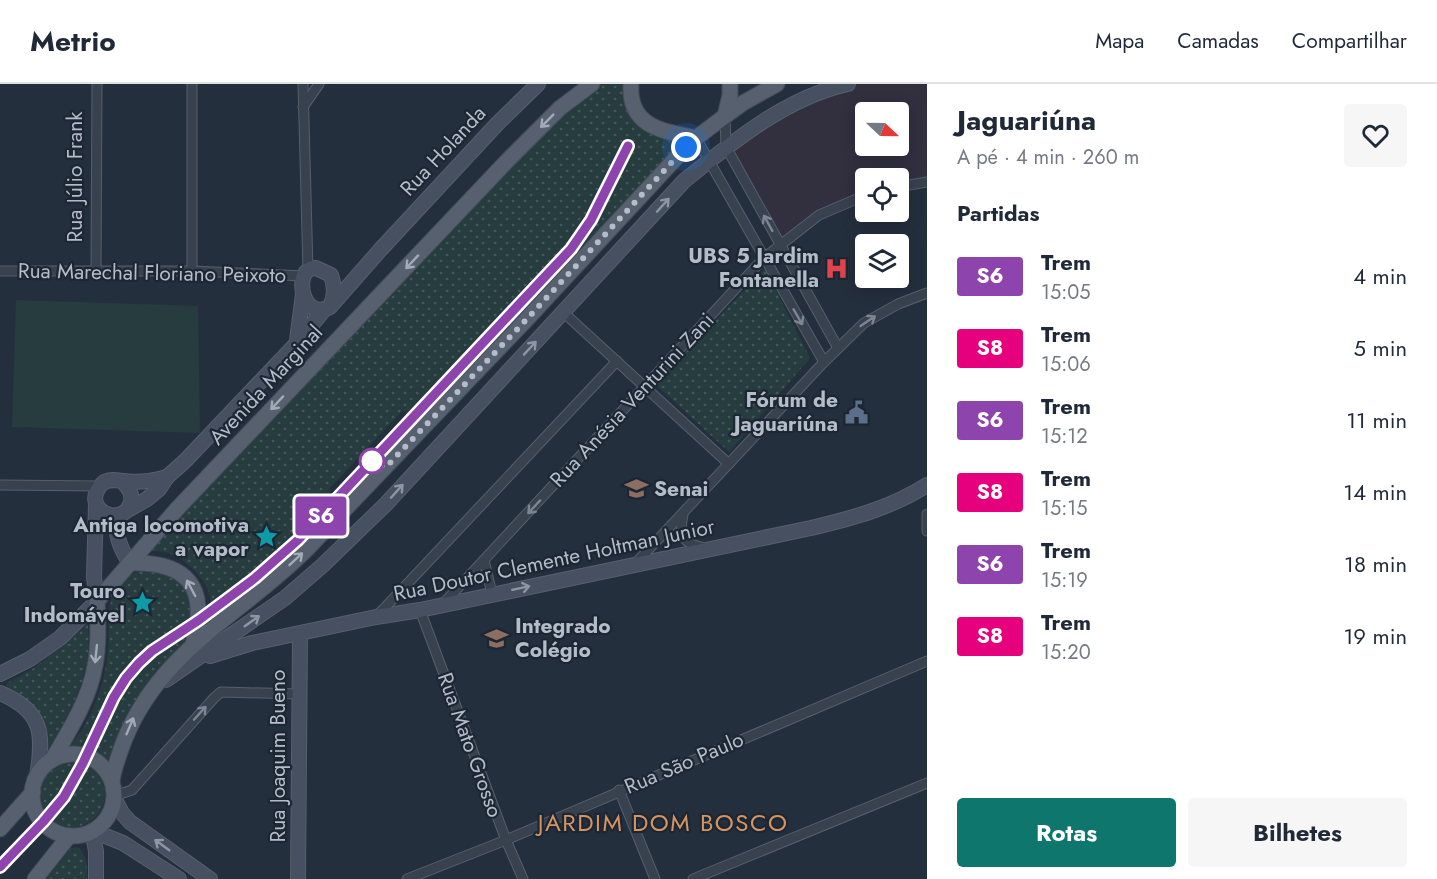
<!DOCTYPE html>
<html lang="pt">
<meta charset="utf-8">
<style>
body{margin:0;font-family:Jost,sans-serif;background:#f6f6f7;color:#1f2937;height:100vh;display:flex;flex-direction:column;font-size:22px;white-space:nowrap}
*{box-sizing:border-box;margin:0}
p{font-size:20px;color:#747a83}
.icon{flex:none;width:33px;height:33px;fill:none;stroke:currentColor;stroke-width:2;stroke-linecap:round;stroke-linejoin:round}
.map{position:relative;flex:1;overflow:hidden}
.side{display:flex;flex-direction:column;background:#fff;width:510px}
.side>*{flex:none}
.badge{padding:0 12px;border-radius:4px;font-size:21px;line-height:39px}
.needle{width:39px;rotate:112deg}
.buttons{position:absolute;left:855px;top:18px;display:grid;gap:12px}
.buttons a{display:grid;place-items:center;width:54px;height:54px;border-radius:6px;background:#fff;box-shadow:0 3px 15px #0003;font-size:30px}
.you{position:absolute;width:30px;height:30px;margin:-15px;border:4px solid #fff;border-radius:50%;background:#1a73e8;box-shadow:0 0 0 9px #1a73e833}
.map>.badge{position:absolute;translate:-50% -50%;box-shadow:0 0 0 3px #fff}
h2{padding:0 30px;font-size:22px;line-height:54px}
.round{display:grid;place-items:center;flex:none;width:63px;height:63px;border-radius:6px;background:#f6f6f7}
.head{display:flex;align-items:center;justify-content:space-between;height:102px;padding:0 30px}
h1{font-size:28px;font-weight:700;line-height:45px}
.button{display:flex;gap:12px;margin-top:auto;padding:12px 30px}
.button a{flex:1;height:69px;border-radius:6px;background:#0f766e;color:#fff;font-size:24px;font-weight:700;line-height:69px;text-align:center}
.button a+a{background:#f6f6f7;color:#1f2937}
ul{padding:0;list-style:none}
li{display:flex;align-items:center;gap:18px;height:72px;padding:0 30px}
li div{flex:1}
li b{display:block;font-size:22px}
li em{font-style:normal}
li .badge{min-width:66px;font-weight:700;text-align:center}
header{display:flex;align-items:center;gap:36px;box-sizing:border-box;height:84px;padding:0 30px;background:#fff;border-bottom:2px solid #e0e1e3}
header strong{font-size:28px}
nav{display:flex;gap:33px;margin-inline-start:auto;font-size:21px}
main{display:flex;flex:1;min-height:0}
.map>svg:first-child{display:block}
.medical{fill:#32303f;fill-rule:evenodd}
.green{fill:url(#green-dots)}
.pitch{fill:#263c3f}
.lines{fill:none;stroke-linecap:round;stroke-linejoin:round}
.street-casing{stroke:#565f6c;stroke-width:11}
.secondary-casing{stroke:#565f6c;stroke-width:16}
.primary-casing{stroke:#414a57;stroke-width:17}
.street{stroke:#38414e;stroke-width:9}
.secondary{stroke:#465061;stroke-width:14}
.primary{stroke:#56606e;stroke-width:15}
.rail{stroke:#5a6575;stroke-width:4;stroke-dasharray:6 6;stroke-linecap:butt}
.oneway{stroke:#a1aab7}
.oneway2{stroke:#8e96a5}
.oneway3{stroke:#7c8592}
.line-casing{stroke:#fff;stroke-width:14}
.line{stroke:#8e44ad;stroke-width:9}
.walk{stroke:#b4bcc9;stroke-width:6;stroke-dasharray:0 10.8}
.stop-dot{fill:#fff;stroke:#8e44ad;stroke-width:3}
.labels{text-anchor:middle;stroke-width:4.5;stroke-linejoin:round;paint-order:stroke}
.street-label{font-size:21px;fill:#b4bcc9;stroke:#1d2633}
.poi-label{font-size:21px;font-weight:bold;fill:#b4bcc9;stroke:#1d2633;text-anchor:end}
.quarter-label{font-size:24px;letter-spacing:1.5px;fill:#d59563;stroke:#1d2633}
</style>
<header>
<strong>Metrio</strong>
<nav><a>Mapa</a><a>Camadas</a><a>Compartilhar</a></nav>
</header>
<main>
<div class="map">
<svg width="927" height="795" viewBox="0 0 927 795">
<defs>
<pattern id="green-dots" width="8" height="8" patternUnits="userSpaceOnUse" patternTransform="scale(1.5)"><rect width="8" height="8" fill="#263c3f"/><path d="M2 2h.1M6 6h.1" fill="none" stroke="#435659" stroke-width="1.8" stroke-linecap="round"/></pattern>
</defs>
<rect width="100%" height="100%" fill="#242f3e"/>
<!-- medical -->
<path class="medical" d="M854,0h73v95l-28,6 -1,-7h-32l-1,15 -84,49 -53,-94 34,-24zM866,28h32v34h-32z"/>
<!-- green -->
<g class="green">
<path d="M599,0h29l3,23 58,31 -22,20 -115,121 -61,53 -80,85 -8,-7 -74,79 5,10 -35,37 -36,33 -52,38c2,-23 -24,-49 -46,-55 -6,-2 -13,0 -19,0l277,-296 140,-143z"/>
<path d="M765,185l45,89 -81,94 -74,-68z"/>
<path d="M149,486h14l16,10 11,13 2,37 -14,21 -23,21 -20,30 -27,58c-13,-11 -24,-14 -41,-12 5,-6 11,-12 15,-18 14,-22 24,-54 26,-80 2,-17 -2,-39 5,-55 9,-19 18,-22 36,-25z"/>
<path d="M87,534c8,51 -14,92 -41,134 -6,-35 -4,-46 -39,-62l-1,-6c9,-7 20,-10 29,-17 20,-14 36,-32 52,-49z"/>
<circle cx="72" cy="710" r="33"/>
<path d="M78,763c9,9 9,19 9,32h-41l25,-31z"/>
</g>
<!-- pitch -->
<path class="pitch" d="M16,216l182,6 2,127 -188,-6z"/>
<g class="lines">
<defs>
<g id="street">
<path d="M303,0l5,186"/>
<path d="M303,23l16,-23"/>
<path d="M725,32l1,31 112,201"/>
<path d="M696,54l128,224"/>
<path d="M898,103l29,-5"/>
<path d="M0,187h192l112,5"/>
<path d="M96,187l1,-187"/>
<path d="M192,187v-187"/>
<path d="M563,228l166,152"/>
<path d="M0,401l99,1"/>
<path d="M927,430v17"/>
<path d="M683,431c-5,21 0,29 22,33"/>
<path d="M484,476l8,34"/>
<path d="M635,480l189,-202 40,-39 34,-19 29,-11"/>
<path d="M443,520l321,-346 55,-43 47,-20"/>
<path d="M420,526l86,230 17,39"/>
<path d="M376,533l241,-256"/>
<path d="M619,706l36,89"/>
<path d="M114,712l18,-6 82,-92 7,-6 79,2"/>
<path d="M407,795l99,-39 421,-179"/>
<path d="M693,795l234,-96"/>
</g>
<g id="secondary">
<path d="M330,223c5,-12 5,-20 1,-32l-15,-7c-3,0 -7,1 -9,3 -11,10 -3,49 23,36l51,-58 117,-126 40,-39"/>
<path d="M297,256l6,-46"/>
<path d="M122,397c6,6 11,12 9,21 -8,29 -55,6 -27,-20 7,-3 11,-2 19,-1 14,2 30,0 44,-4"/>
<path d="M126,427l21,-12 12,-10 8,-12 18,-16 112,-118 27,-33"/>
<path d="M115,432c1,19 4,31 15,47"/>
<path d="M210,572l42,-13 124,-26 44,-7 391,-82c42,-10 80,-20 116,-43"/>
<path d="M0,590l30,-15 30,-21 37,-37 -3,-24 2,-73"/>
<path d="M166,596l119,-82 38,-33 63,-61 298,-323c47,-38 103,-84 164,-97"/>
<path d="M0,609c43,18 44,41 37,83"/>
<path d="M114,714l8,15 8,9 80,57"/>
<path d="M92,747l4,20v28"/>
<path d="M93,747l30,12 56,36"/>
<path d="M298,795l2,-245"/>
</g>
<g id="primary">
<path d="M631,0c-3,43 32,47 65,54"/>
<path d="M725,32l5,-21v-11"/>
<path d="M130,479c58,-2 79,25 63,81"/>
<circle cx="73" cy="711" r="41"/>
<path d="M52,676c17,-29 37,-60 43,-94 4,-21 3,-43 2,-65l80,-92 330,-348 53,-53 32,-24"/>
<path d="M112,697c2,-14 7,-26 12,-40 36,-91 117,-126 182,-191l220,-230 151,-163 19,-19 29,-22 18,-13 34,-19"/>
<path d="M0,745l33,-37"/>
<path d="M35,795l34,-43"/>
</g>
</defs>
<!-- street casing -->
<use href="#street" class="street-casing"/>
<!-- secondary casing -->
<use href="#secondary" class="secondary-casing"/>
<!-- primary casing -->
<use href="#primary" class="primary-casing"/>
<!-- street -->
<use href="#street" class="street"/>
<!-- secondary -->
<use href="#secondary" class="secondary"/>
<!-- primary -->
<use href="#primary" class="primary"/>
<!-- rail -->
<path class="rail" d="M0,783l43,-45 21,-25 19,-34 31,-66 12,-19 13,-15 13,-12 47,-31 46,-34 53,-46 273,-291 20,-29 37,-74"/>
</g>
<!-- one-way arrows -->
<defs><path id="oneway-shaft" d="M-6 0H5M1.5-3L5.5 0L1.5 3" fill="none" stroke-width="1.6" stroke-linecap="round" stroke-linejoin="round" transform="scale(1.5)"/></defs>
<g class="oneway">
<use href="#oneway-shaft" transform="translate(547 37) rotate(135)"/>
<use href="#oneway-shaft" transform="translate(412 178) rotate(133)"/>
<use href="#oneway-shaft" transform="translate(277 319) rotate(133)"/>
<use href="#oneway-shaft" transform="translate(296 475) rotate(-43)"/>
<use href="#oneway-shaft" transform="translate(191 504) rotate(-118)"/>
<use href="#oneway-shaft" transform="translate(96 570) rotate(96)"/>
<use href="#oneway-shaft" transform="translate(130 642) rotate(-67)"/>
</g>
<g class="oneway2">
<use href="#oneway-shaft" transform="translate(663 121) rotate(-48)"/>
<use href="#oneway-shaft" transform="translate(530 264) rotate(-47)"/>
<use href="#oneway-shaft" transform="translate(397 407) rotate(-48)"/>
<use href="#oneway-shaft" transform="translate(521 504) rotate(-12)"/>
<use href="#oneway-shaft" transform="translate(252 537) rotate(-35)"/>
<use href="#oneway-shaft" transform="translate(162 761) rotate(-144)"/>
</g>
<g class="oneway3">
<use href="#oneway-shaft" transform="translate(768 139) rotate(-119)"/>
<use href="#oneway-shaft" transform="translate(798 233) rotate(60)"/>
<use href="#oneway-shaft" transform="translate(868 237) rotate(-34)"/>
<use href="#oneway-shaft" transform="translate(534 423) rotate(133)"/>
<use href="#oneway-shaft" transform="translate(200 629) rotate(-48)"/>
</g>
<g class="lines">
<defs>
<path id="line" d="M0,783l43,-45 21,-25 19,-34 31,-66 12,-19 13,-15 13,-12 47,-31 56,-42 43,-38 273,-291 20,-29 37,-74"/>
</defs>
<!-- line casing -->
<use href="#line" class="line-casing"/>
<!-- line -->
<use href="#line" class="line"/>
<!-- walk -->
<path class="walk" d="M372,377l14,6 140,-147 160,-173"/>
</g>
<!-- icons -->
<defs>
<symbol id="hospital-bare" viewBox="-9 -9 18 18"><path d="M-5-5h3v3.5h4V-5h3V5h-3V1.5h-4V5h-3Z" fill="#e0444e" stroke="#1d2633" stroke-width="2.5" paint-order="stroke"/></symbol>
<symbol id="civic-bare" viewBox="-9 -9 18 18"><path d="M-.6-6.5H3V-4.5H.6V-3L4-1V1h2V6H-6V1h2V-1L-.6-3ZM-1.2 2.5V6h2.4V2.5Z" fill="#5c6f8a" stroke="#1d2633" stroke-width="2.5" paint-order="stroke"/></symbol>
<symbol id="university-bare" viewBox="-9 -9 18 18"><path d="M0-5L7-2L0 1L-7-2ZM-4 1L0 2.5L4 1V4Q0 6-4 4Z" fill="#8d6e63" stroke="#1d2633" stroke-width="2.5" paint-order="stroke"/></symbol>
<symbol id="sight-bare" viewBox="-9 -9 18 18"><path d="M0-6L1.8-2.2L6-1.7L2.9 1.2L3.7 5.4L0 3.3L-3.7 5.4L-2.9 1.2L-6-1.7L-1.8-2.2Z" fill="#0f9aa8" stroke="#1d2633" stroke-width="2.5" paint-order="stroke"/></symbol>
<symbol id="school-bare" viewBox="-9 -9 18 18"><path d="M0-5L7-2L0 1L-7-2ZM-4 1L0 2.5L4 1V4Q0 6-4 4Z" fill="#8d6e63" stroke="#1d2633" stroke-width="2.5" paint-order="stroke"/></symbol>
</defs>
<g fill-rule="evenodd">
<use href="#hospital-bare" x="820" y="168" width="33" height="33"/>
<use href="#civic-bare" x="840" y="312" width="33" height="33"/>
<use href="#university-bare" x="620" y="388" width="33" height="33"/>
<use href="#sight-bare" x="250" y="436" width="33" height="33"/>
<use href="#sight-bare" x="126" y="502" width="33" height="33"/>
<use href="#school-bare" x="480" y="538" width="33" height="33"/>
</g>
<!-- markers -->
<circle class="stop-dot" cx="372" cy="377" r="12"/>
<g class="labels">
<!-- street labels -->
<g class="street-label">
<text transform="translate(443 67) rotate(-47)" y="7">Rua Holanda</text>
<text transform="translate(75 93) rotate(-90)" y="7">Rua Júlio Frank</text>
<text transform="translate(152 189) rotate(1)" y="7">Rua Marechal Floriano Peixoto</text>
<text transform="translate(266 301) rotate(-47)" y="7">Avenida Marginal</text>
<text transform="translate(632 316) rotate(-47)" y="7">Rua Anésia Venturini Zani</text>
<text transform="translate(554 476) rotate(-12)" y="7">Rua Doutor Clemente Holtman Junior</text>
<text transform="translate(470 661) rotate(70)" y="7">Rua Mato Grosso</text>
<text transform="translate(278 672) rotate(-90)" y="7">Rua Joaquim Bueno</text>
<text transform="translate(684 679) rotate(-23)" y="7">Rua São Paulo</text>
</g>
<!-- poi labels -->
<g class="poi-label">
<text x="819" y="179">UBS 5 Jardim<tspan x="819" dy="24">Fontanella</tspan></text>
<text x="838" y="323">Fórum de<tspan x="838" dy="24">Jaguariúna</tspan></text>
<text x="654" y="412" text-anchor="start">Senai</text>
<text x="249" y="448">Antiga locomotiva<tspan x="249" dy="24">a vapor</tspan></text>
<text x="125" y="514">Touro<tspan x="125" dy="24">Indomável</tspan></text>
<text x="515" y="549" text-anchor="start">Integrado<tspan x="515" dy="24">Colégio</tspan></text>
</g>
<!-- quarter labels -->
<g class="quarter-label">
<text x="663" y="747">JARDIM DOM BOSCO</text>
</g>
</g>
</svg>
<div class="buttons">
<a><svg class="needle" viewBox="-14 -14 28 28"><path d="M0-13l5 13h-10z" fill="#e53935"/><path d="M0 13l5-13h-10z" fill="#747a83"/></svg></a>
<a><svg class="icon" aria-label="locate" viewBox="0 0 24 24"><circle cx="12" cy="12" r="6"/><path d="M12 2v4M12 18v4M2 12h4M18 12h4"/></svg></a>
<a><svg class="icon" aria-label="layers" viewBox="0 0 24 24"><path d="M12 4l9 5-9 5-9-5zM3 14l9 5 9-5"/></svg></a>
</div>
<div class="you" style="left:686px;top:63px"></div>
<b class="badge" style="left:321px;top:432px;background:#8e44ad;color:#fff">S6</b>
</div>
<section class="side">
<div class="head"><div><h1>Jaguariúna</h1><p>A pé · 4 min · 260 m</p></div><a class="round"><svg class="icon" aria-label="heart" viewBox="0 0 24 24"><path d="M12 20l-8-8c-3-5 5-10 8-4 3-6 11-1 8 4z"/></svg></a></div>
<h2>Partidas</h2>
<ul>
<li><span class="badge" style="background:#8e44ad;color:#fff">S6</span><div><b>Trem</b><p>15:05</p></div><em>4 min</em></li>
<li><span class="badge" style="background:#e6007e;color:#fff">S8</span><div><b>Trem</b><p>15:06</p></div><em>5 min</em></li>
<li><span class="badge" style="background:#8e44ad;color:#fff">S6</span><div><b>Trem</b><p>15:12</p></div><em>11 min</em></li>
<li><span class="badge" style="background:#e6007e;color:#fff">S8</span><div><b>Trem</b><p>15:15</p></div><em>14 min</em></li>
<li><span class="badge" style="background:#8e44ad;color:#fff">S6</span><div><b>Trem</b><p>15:19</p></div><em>18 min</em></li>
<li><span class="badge" style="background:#e6007e;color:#fff">S8</span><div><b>Trem</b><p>15:20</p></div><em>19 min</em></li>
</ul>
<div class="button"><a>Rotas</a><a>Bilhetes</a></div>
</section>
</main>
